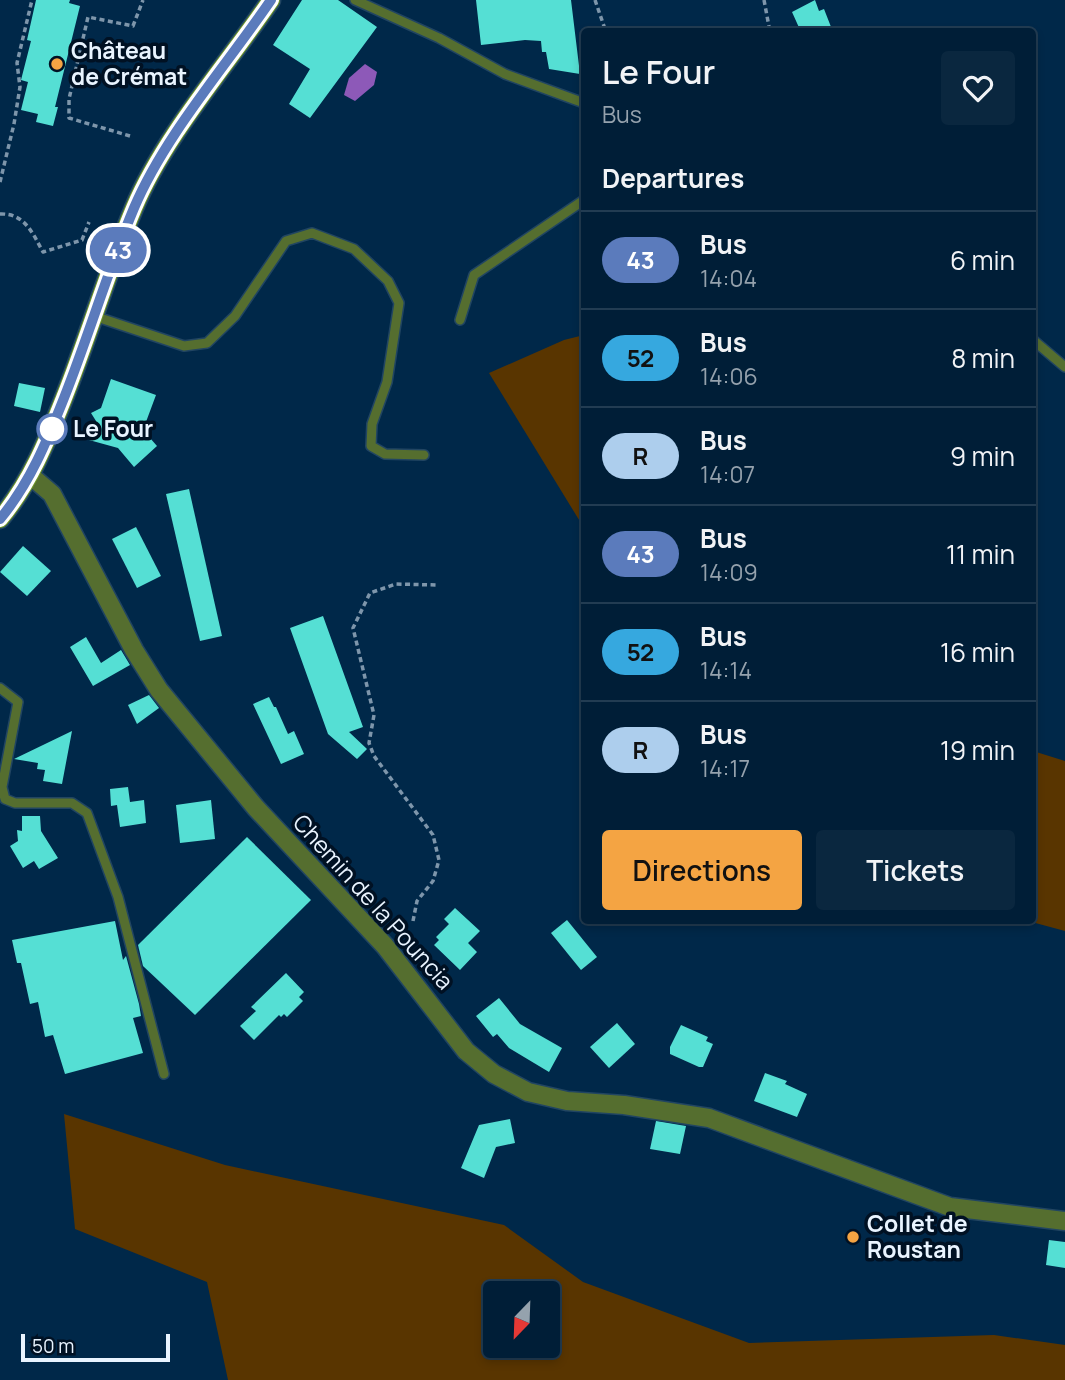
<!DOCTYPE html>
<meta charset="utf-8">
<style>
body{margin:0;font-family:Manrope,sans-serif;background:#0a273f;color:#f1f3f6;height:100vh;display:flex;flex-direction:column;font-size:26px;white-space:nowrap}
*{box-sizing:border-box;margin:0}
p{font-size:23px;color:#95a2ad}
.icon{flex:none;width:38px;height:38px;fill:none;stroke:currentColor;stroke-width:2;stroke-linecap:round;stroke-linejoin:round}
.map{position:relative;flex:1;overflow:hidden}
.drawer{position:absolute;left:581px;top:28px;width:455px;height:896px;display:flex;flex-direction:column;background:#001e37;border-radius:7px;box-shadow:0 4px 10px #0003,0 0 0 2px #223c52}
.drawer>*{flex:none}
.badge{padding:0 14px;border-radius:23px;font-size:24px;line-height:46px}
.needle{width:46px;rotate:203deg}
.tools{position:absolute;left:483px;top:1281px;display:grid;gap:14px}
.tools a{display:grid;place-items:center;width:77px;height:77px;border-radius:7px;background:#001e37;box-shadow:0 4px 10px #0003,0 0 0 2px #223c52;font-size:35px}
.scale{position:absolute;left:21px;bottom:18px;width:149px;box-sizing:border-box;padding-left:7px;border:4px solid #e9f4ff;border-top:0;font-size:19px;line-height:24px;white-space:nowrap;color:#e9f4ff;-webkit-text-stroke:5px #001123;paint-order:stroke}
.map>.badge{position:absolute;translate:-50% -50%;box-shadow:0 0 0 4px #fff}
h2{padding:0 21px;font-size:26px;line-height:63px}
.round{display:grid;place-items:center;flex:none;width:74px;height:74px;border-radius:7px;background:#0a273f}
.head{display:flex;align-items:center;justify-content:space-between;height:119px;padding:0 21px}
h1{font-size:33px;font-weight:600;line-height:52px}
.action{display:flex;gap:14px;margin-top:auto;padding:14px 21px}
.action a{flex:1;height:80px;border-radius:7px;background:#f4a443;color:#111;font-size:28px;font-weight:600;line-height:80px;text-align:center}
.action a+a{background:#0a273f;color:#f1f3f6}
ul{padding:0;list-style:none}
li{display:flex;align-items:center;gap:21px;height:98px;padding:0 21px;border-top:2px solid #223c52}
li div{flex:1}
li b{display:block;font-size:26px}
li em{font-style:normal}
li .badge{min-width:77px;font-weight:700;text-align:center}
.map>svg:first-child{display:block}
.green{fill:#593500;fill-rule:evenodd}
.water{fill:#8d59b8}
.building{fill:#55dfd4}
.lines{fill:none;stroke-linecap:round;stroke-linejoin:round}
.lane-casing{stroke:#214562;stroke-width:12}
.street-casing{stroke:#214562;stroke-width:21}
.secondary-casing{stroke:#214562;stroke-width:21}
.path{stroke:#7e96ab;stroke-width:3.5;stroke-dasharray:5 3.5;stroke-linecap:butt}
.lane{stroke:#556e2f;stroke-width:9}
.street{stroke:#556e2f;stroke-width:18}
.secondary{stroke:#6f9629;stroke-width:18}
.line-casing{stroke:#fff;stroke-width:16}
.line{stroke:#5b7bbc;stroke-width:10}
.poi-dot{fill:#f4a443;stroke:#001123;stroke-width:2.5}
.stop-dot{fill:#fff;stroke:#5b7bbc;stroke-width:3.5}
.labels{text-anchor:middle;stroke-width:7;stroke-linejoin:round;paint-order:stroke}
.poi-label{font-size:23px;font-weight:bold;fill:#e9f4ff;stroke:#001123;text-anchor:start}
.stop-label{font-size:23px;font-weight:bold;fill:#e9f4ff;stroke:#001123;text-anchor:start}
.street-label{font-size:23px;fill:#e9f4ff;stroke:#001123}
</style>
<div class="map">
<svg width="1065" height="1380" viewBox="0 0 1065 1380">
<rect width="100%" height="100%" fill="#002849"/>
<!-- green -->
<g class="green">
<path d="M584,335v193l-95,-155 75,-33z"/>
<path d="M1033,751l32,10v170l-37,-10 4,-1z"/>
<path d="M64,1114l161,51 279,60 79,57 166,61 245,-8 71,10v35h-837l-21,-98 -132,-53zM548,1293v53h-53v-53z"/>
</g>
<!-- water -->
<path class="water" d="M365,64l12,8 -3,13 -19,16 -11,-6 5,-17z"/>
<!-- building -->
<g class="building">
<path d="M36,0h34l-1,3 11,3 -25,101h3l-5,19 -17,-4 2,-8 -17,-4 7,-28 -7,-2 10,-39 -4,-1z"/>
<path d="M302,0h36l39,27 -67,91 -21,-14 21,-35 -37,-24z"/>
<path d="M476,0h95l9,74 -31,-5 -3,-17h-4l-1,-11 -16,-1 -44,5z"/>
<path d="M815,0l4,11 5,-2 9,23h-32l-9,-20z"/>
<path d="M111,379l45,16 -13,35 14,16 -23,21 -16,-19 -29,-8 7,-19 -5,-8 10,-5z"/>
<path d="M19,383l26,5 -5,24 -26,-6z"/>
<path d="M189,489l33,147 -22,5 -34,-147z"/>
<path d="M136,527l25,49 -24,12 -25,-49z"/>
<path d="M23,546l28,25 -24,25 -27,-24z"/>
<path d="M323,616l40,111 -14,5 18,17 -10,10 -29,-25 -38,-106z"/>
<path d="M86,637l15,26 20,-13 9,15 -37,21 -23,-39z"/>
<path d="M149,695l10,13 -22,16 -9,-19z"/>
<path d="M269,697l5,10h2l12,27 6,-3 10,23 -23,10 -28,-60z"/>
<path d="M72,731l-10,53 -19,-3 2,-11 -8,-1 1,-6 -24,-4z"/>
<path d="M128,787l2,15 14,-2 2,23 -26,4 -3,-22 -6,1 -1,-17z"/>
<path d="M211,800l4,39 -35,4 -4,-38z"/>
<path d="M22,816h18l1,15 17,27 -19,11 -5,-8 -11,7 -13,-22 8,-5 -1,-11 5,1z"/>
<path d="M247,837l64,63 -116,115 -52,-49 -5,-21z"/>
<path d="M455,908l25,23 -12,12 9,9 -17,18 -26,-25 5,-5 -3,-3 13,-13 -5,-5z"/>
<path d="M567,920l30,37 -16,13 -30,-37z"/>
<path d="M115,921l8,39 3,-4 13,48 2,12 -8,2 10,35 -78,21 -12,-39 -8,2 -7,-35 -8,2 -9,-41h-4l-5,-23z"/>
<path d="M286,973l18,19 -5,5 4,4 -16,16 -3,-3 -3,3 -2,-2 -25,25 -14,-14 16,-15 -5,-4z"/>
<path d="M499,998l21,26 42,24 -13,24 -40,-24 -12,-14 -4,3 -17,-21z"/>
<path d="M617,1023l18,21 -26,24 -19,-21z"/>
<path d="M681,1025l27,12 -2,4 7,3 -10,23h-4l-29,-13v-7z"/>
<path d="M765,1073l22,8 -2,3 22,10 -10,23 -43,-16z"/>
<path d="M510,1119l5,24 -19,4 -12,31 -23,-10 18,-43z"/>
<path d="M656,1121l30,5 -6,28 -30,-5z"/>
<path d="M1049,1240l16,2v26l-19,-3z"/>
</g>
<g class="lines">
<defs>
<g id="lane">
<path d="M355,0l84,38 66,36 79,29"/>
<path d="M94,316l90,30 23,-3 28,-27 51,-75 26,-8 42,16 34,32 11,22 -12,79 -15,42 -1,22 14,8 39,1"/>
<path d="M460,320l14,-45 110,-75"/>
<path d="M1032,339l33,28"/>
<path d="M0,688l18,14 -16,85 3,12 10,4h57l15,10 31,84 46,177"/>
</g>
<path id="street" d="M31,476l21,18 82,156 25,40 97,118 129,138 81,105 28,23 34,18 39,9 57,4 85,13 241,89 115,14"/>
<path id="secondary" d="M0,519c30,-36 47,-78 64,-121 25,-63 44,-128 70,-190 30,-72 93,-143 137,-208"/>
</defs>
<!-- lane casing -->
<use href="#lane" class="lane-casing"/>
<!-- street casing -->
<use href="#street" class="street-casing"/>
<!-- secondary casing -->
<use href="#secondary" class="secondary-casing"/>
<!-- path -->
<g class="path">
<path d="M595,0l11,32"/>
<path d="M764,0l6,32"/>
<path d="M130,136l-61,-18v-19l19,-82 45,9 10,-26"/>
<path d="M0,182l14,-58 6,-37 -3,-24 15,-63"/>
<path d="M0,214c25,-1 33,20 43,38l39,-12 7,-18"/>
<path d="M413,921l4,-20 16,-20 6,-21 -6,-25 -59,-79 -5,-13 5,-28 -21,-87 17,-35 26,-9 41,1"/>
</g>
<!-- lane -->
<use href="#lane" class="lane"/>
<!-- street -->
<use href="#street" class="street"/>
<!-- secondary -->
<use href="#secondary" class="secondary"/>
</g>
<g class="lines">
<defs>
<path id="line" d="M0,519c30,-36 47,-78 64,-121 25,-63 44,-128 70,-190 31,-73 92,-142 137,-208"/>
</defs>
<!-- line casing -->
<use href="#line" class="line-casing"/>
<!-- line -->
<use href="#line" class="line"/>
</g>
<!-- markers -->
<g class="poi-dot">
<circle cx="57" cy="64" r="7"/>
<circle cx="853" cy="1237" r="7"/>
</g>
<circle class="stop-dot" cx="52" cy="429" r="14"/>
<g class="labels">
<!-- poi labels -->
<g class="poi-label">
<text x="71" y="59">Château<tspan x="71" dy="26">de Crémat</tspan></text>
<text x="867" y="1232">Collet de<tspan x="867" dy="26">Roustan</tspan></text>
</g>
<!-- stop labels -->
<g class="stop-label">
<text x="73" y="437">Le Four</text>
</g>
<!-- street labels -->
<g class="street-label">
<text transform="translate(373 902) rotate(48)" y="8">Chemin de la Pouncia</text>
</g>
</g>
</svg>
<div class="tools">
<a><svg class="needle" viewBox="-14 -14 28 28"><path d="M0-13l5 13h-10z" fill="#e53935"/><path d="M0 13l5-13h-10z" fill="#95a2ad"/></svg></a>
</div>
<div class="scale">50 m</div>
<b class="badge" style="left:118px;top:250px;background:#5b7bbc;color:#fff">43</b>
<section class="drawer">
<div class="head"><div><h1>Le Four</h1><p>Bus</p></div><a class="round"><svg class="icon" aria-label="heart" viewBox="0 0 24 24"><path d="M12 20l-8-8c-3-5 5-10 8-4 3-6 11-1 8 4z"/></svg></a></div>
<h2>Departures</h2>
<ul>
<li><span class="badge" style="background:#5b7bbc;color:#fff">43</span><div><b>Bus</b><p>14:04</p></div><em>6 min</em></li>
<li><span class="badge" style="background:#36a8df;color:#111">52</span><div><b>Bus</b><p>14:06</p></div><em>8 min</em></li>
<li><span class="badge" style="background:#adceed;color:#111">R</span><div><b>Bus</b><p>14:07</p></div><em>9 min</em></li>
<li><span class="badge" style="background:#5b7bbc;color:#fff">43</span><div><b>Bus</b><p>14:09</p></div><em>11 min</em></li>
<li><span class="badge" style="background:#36a8df;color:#111">52</span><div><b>Bus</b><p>14:14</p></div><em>16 min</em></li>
<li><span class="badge" style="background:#adceed;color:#111">R</span><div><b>Bus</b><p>14:17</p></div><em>19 min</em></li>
</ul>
<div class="action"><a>Directions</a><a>Tickets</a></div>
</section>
</div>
